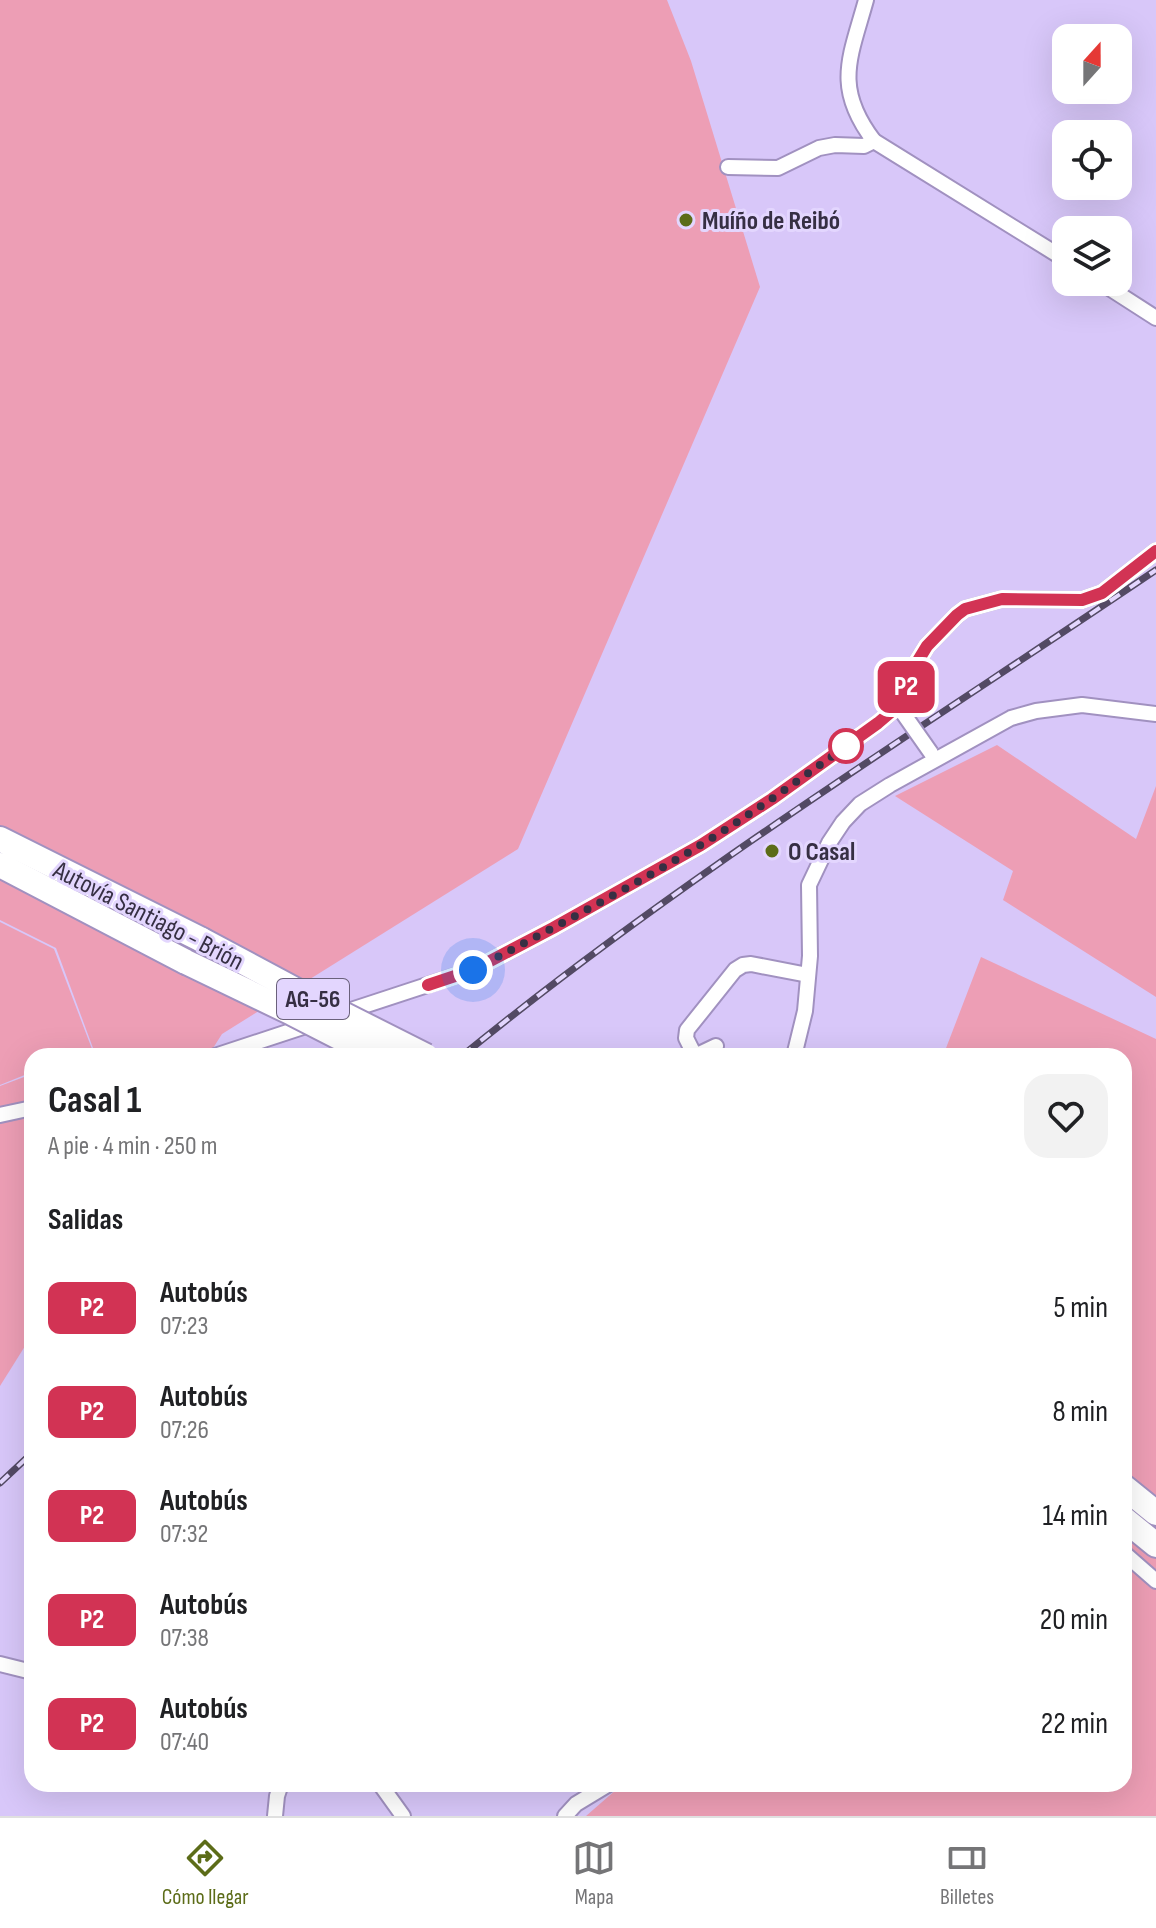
<!DOCTYPE html>
<html lang="es">
<meta charset="utf-8">
<style>
body{margin:0;font-family:"Sofia Sans Condensed",sans-serif;background:#f2f2f2;color:#202124;height:100vh;display:flex;flex-direction:column;font-size:30px;white-space:nowrap}
*{box-sizing:border-box;margin:0}
p{font-size:26px;color:#757577}
.icon{flex:none;width:44px;height:44px;fill:none;stroke:currentColor;stroke-width:2;stroke-linecap:round;stroke-linejoin:round}
.map{position:relative;flex:1;overflow:hidden}
.drawer{position:absolute;left:24px;top:1048px;width:1108px;height:744px;display:flex;flex-direction:column;background:#fff;border-radius:24px;box-shadow:0 8px 32px #0002}
.drawer>*{flex:none}
.badge{padding:0 16px;border-radius:12px;font-size:28px;line-height:52px}
.needle{width:52px;rotate:21deg}
.tools{position:absolute;left:1052px;top:24px;display:grid;gap:16px}
.tools a{display:grid;place-items:center;width:80px;height:80px;border-radius:16px;background:#fff;box-shadow:0 8px 32px #0002;font-size:40px}
.you{position:absolute;width:40px;height:40px;margin:-20px;border:6px solid #fff;border-radius:50%;background:#1a73e8;box-shadow:0 0 0 12px #1a73e833}
.map>.badge{position:absolute;translate:-50% -50%;box-shadow:0 0 0 4px #fff}
h2{padding:0 24px;font-size:30px;line-height:72px}
.round{display:grid;place-items:center;flex:none;width:84px;height:84px;border-radius:24px;background:#f2f2f2}
.overview{display:flex;align-items:center;justify-content:space-between;height:136px;padding:0 24px}
h1{font-size:38px;font-weight:700;line-height:60px}
ul{padding:0;list-style:none}
li{display:flex;align-items:center;gap:24px;height:104px;padding:0 24px}
li div{flex:1}
li b{display:block;font-size:30px}
li em{font-style:normal}
li .badge{min-width:88px;font-weight:700;text-align:center}
.menu{display:flex;justify-content:space-around;align-items:center;height:112px;border-top:2px solid #e0e0e0;background:#fff;font-size:22px;color:#757577}
.menu a{display:grid;justify-items:center;gap:4px}
.menu .on{color:#5c6c18}
.map>svg:first-child{display:block}
.green{fill:#ed9eb5}
.lines{fill:none;stroke-linecap:round;stroke-linejoin:round}
.minor-casing{stroke:#a191c0;stroke-width:18}
.motorway-casing{stroke:#a191c0;stroke-width:28}
.minor{stroke:#fff;stroke-width:14}
.motorway{stroke:#fff;stroke-width:24}
.rail-casing{stroke:#534a64;stroke-width:7}
.rail{stroke:#e3d6fe;stroke-width:4;stroke-dasharray:12;stroke-linecap:butt}
.minor-bridge-casing{stroke:#a191c0;stroke-width:18;stroke-linecap:butt}
.motorway-bridge-casing{stroke:#a191c0;stroke-width:28;stroke-linecap:butt}
.minor-bridge{stroke:#fff;stroke-width:14}
.motorway-bridge{stroke:#fff;stroke-width:24}
.line-casing{stroke:#fff;stroke-width:18}
.line{stroke:#d23354;stroke-width:12}
.walk{stroke:#362f43;stroke-width:8;stroke-dasharray:0 14.4}
.poi-dot{fill:#5c6c18;stroke:#e3d6fe;stroke-width:3}
.stop-dot{fill:#fff;stroke:#d23354;stroke-width:4}
.labels{text-anchor:middle;stroke-width:6;stroke-linejoin:round;paint-order:stroke}
.shield{fill:#e3d6fe;stroke:#6a617b;stroke-width:2}
.shield-label{font-size:24px;font-weight:bold;fill:#362f43}
.poi-label{font-size:26px;font-weight:bold;fill:#362f43;stroke:#e3d6fe;text-anchor:start}
.street-label{font-size:26px;fill:#362f43;stroke:#e3d6fe}
</style>
<div class="map">
<svg width="1156" height="1816" viewBox="0 0 1156 1816">
<rect width="100%" height="100%" fill="#d8c7f9"/>
<!-- green -->
<g class="green">
<path d="M0,0h667l24,61 69,226 -242,562 -296,185 -14,22h-130l15,-6v-2l-37,-100 -56,-28z"/>
<path d="M997,745l139,94 20,-53v211l-153,-97 10,-29 -118,-75z"/>
<path d="M0,922l54,27 38,100 -19,7h-41v16l-32,13z"/>
<path d="M981,957l175,82v777h-570l31,-27 8,-5h499v-728h-181z"/>
<path d="M32,1074v261l-32,51v-300z"/>
</g>
<g class="lines">
<defs>
<g id="minor">
<path d="M866,0c-16,58 -33,87 8,141l192,119"/>
<path d="M728,167l50,1 41,-20 16,-3 29,1 10,-5"/>
<path d="M1100,282l56,36"/>
<path d="M342,1013l131,-43 80,-42 148,-83 71,-46 106,-76 20,-17 18,-42 11,-18 30,-31 8,-6 37,-10 80,1 20,-7 54,-42"/>
<path d="M716,1046l-21,10 -9,-18 1,-8 48,-60 8,-5 8,-1 57,11"/>
<path d="M215,1056l100,-33"/>
<path d="M794,1056l11,-45 5,-55 -1,-71 20,-42 14,-21 17,-18 30,-19 121,-67 25,-7 46,-6 74,9"/>
<path d="M0,1115l32,-7"/>
<path d="M1124,1553l32,28"/>
<path d="M0,1664l32,8"/>
<path d="M380,1784l23,32"/>
<path d="M275,1816l2,-20 4,-12"/>
<path d="M565,1816l11,-12 33,-20"/>
</g>
<g id="motorway">
<path d="M0,839l202,101"/>
<path d="M0,865l186,97"/>
<path d="M1124,1487l32,26"/>
<path d="M1124,1519l32,26"/>
</g>
</defs>
<!-- minor casing -->
<use href="#minor" class="minor-casing"/>
<!-- motorway casing -->
<use href="#motorway" class="motorway-casing"/>
<!-- minor -->
<use href="#minor" class="minor"/>
<!-- motorway -->
<use href="#motorway" class="motorway"/>
<defs>
<g id="rail">
<path d="M462,1056c219,-179 460,-328 694,-486"/>
<path d="M0,1483l32,-30"/>
</g>
</defs>
<!-- rail casing -->
<use href="#rail" class="rail-casing"/>
<!-- rail -->
<use href="#rail" class="rail"/>
<defs>
<path id="minor-bridge" d="M898,706l33,47"/>
<g id="motorway-bridge">
<path d="M202,940l101,54 123,62"/>
<path d="M186,962l106,51 84,43"/>
</g>
</defs>
<!-- minor-bridge casing -->
<use href="#minor-bridge" class="minor-bridge-casing"/>
<!-- motorway-bridge casing -->
<use href="#motorway-bridge" class="motorway-bridge-casing"/>
<!-- minor-bridge -->
<use href="#minor-bridge" class="minor-bridge"/>
<!-- motorway-bridge -->
<use href="#motorway-bridge" class="motorway-bridge"/>
</g>
<g class="lines">
<defs>
<path id="line" d="M428,985l45,-15 80,-42 148,-83 71,-46 106,-76 20,-17 18,-42 11,-18 30,-31 8,-6 37,-10 80,1 20,-7 54,-42"/>
</defs>
<!-- line casing -->
<use href="#line" class="line-casing"/>
<!-- line -->
<use href="#line" class="line"/>
<!-- walk -->
<path class="walk" d="M473,970c76,-40 153,-80 226,-124 55,-33 106,-71 158,-107l-11,7"/>
</g>
<!-- markers -->
<g class="poi-dot">
<circle cx="686" cy="220" r="8"/>
<circle cx="772" cy="851" r="8"/>
</g>
<circle class="stop-dot" cx="846" cy="746" r="16"/>
<g class="labels">
<!-- shield labels -->
<rect class="shield" x="277" y="979" width="72" height="40" rx="6"/>
<g class="shield-label">
<text x="313" y="1007">AG-56</text>
</g>
<!-- poi labels -->
<g class="poi-label">
<text x="702" y="229">Muíño de Reibó</text>
<text x="788" y="860">O Casal</text>
</g>
<!-- street labels -->
<g class="street-label">
<text transform="translate(149 915) rotate(27)" y="9">Autovía Santiago - Brión</text>
</g>
</g>
</svg>
<div class="tools">
<a><svg class="needle" viewBox="-14 -14 28 28"><path d="M0-13l5 13h-10z" fill="#e53935"/><path d="M0 13l5-13h-10z" fill="#757577"/></svg></a>
<a><svg class="icon" aria-label="locate" viewBox="0 0 24 24"><circle cx="12" cy="12" r="6"/><path d="M12 2v4M12 18v4M2 12h4M18 12h4"/></svg></a>
<a><svg class="icon" aria-label="layers" viewBox="0 0 24 24"><path d="M12 4l9 5-9 5-9-5zM3 14l9 5 9-5"/></svg></a>
</div>
<div class="you" style="left:473px;top:970px"></div>
<b class="badge" style="left:906px;top:687px;background:#d23354;color:#fff">P2</b>
<section class="drawer">
<div class="overview"><div><h1>Casal 1</h1><p>A pie · 4 min · 250 m</p></div><a class="round"><svg class="icon" aria-label="heart" viewBox="0 0 24 24"><path d="M12 20l-8-8c-3-5 5-10 8-4 3-6 11-1 8 4z"/></svg></a></div>
<h2>Salidas</h2>
<ul>
<li><span class="badge" style="background:#d23354;color:#fff">P2</span><div><b>Autobús</b><p>07:23</p></div><em>5 min</em></li>
<li><span class="badge" style="background:#d23354;color:#fff">P2</span><div><b>Autobús</b><p>07:26</p></div><em>8 min</em></li>
<li><span class="badge" style="background:#d23354;color:#fff">P2</span><div><b>Autobús</b><p>07:32</p></div><em>14 min</em></li>
<li><span class="badge" style="background:#d23354;color:#fff">P2</span><div><b>Autobús</b><p>07:38</p></div><em>20 min</em></li>
<li><span class="badge" style="background:#d23354;color:#fff">P2</span><div><b>Autobús</b><p>07:40</p></div><em>22 min</em></li>
</ul>
</section>
</div>
<nav class="menu">
<a class="on"><svg class="icon" aria-label="directions" viewBox="0 0 24 24"><path d="M12 3l9 9-9 9-9-9zM9 14v-3h6M13 9l2 2-2 2"/></svg>Cómo llegar</a>
<a><svg class="icon" aria-label="map" viewBox="0 0 24 24"><path d="M3 6l6-2 6 2 6-2v14l-6 2-6-2-6 2zM9 4v14M15 6v14"/></svg>Mapa</a>
<a><svg class="icon" aria-label="tickets" viewBox="0 0 24 24"><path d="M3 7h18v10H3zM15 7v10"/></svg>Billetes</a>
</nav>
